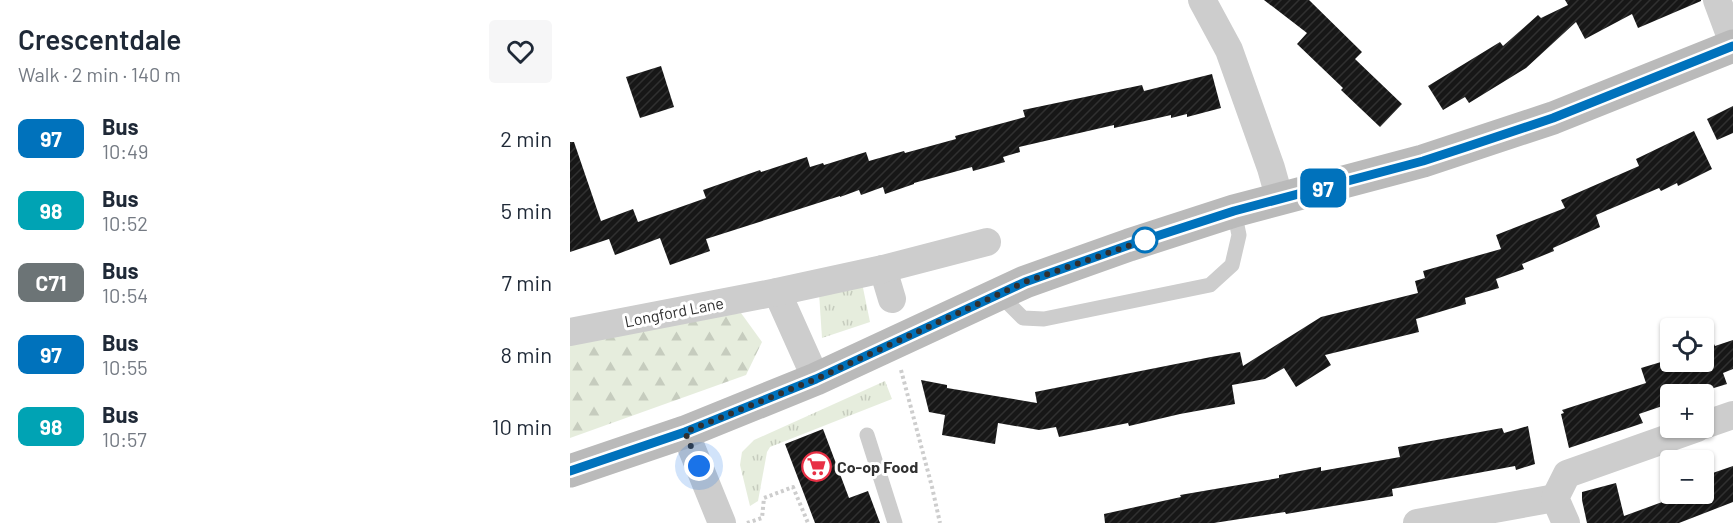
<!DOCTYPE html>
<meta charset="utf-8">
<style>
body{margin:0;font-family:Barlow,sans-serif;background:#f6f6f7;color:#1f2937;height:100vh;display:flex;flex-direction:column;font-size:22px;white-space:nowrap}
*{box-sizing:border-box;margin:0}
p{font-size:20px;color:#747a83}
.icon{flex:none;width:33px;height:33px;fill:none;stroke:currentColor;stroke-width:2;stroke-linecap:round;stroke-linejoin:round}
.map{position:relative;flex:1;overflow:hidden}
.panel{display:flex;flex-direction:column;background:#fff;width:570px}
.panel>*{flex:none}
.badge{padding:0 12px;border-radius:9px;font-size:21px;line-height:39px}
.fabs{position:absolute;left:1090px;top:318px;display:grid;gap:12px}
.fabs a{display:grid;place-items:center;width:54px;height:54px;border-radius:6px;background:#fff;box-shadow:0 2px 4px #0004;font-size:30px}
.you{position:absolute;width:30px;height:30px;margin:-15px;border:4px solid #fff;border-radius:50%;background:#1a73e8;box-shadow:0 0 0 9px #1a73e833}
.map>.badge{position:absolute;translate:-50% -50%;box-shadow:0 0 0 3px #fff}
.round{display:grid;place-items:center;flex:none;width:63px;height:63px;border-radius:6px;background:#f6f6f7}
.overview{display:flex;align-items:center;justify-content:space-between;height:102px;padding:0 18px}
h1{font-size:28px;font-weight:600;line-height:45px}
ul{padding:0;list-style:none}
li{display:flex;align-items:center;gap:18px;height:72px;padding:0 18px}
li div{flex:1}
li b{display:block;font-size:22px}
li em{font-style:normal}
li .badge{min-width:66px;font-weight:700;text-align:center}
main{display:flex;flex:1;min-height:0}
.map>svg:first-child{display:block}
.grass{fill:url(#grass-tufts)}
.forest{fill:url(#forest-firs)}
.building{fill:url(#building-hatch)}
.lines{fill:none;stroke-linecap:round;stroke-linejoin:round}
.path{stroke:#cdcdcd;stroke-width:4;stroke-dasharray:3 3;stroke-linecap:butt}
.lane{stroke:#cdcdcd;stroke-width:15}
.street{stroke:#cdcdcd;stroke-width:28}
.secondary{stroke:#bababa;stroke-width:33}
.line-casing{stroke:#fff;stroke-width:14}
.line{stroke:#0072bc;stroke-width:9}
.walk{stroke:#303030;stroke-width:6;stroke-dasharray:0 10.8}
.stop-dot{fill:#fff;stroke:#0072bc;stroke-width:3}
.labels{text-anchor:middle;stroke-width:6;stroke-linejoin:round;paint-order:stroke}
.street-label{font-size:16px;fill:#303030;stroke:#fff}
.poi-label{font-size:16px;font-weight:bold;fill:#303030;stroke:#fff;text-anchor:start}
</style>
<main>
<section class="panel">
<div class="overview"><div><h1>Crescentdale</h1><p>Walk · 2 min · 140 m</p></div><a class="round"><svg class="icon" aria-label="heart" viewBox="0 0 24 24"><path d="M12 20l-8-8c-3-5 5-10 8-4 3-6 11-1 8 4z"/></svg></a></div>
<ul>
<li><span class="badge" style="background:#0072bc;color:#fff">97</span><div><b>Bus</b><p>10:49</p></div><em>2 min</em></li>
<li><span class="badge" style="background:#00a3b4;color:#fff">98</span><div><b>Bus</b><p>10:52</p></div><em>5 min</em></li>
<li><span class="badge" style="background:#6c7476;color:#fff">C71</span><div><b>Bus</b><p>10:54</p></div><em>7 min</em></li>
<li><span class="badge" style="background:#0072bc;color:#fff">97</span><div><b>Bus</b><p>10:55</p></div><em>8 min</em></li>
<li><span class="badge" style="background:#00a3b4;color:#fff">98</span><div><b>Bus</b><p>10:57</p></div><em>10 min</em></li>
</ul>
</section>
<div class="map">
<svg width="1163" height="523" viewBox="0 0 1163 523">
<defs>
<pattern id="grass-tufts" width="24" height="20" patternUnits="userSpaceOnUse" patternTransform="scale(1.5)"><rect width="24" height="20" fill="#e6eddd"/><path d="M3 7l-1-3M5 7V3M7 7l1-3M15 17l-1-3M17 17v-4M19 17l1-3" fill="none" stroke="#c6ccbe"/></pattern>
<pattern id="forest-firs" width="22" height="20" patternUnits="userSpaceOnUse" patternTransform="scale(1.5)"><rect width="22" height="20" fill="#e6eddd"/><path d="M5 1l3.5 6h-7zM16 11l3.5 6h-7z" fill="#c6ccbe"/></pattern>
<pattern id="building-hatch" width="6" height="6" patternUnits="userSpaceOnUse" patternTransform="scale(1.5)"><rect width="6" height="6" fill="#171717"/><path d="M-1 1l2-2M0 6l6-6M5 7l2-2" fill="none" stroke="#303030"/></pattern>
</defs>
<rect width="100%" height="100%" fill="#fff"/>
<!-- grass -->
<g class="grass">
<path d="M292,283l8,39 -48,16 -3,-45z"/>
<path d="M315,381l7,18 -122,48 -3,5 -9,49 -8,5 -10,-41 2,-13 12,-12z"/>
</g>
<!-- forest -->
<path class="forest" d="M171,313l21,29 -16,33 -176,63v-102z"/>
<!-- building -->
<g class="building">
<path d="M694,0h45l53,52 -7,7 47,45 -22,23 -39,-37 2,-2 -46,-44 10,-11z"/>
<path d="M995,0h136v1l-63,27 -6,-14 -47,25 -9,-17 -50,46 -57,35 -4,-6 -22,13 -15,-24 72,-44 3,4 35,-31 3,3 27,-13z"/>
<path d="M91,66l13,41 -34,11 -14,-41z"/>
<path d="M642,74l9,34 -34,9v-3l-16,4v-3l-57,13v-3l-95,22 1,5 -17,5 2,5 -32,9 -1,-4 -58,16v1l-29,10 -2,-7 -22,8 -2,-5 -19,7v-1l-134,43 4,12 -40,14 -10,-27 -45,17 -6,-16 -39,13v-110h4l27,79 32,-12 5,13 68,-24 -3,-8 57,-20 1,2 46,-15 3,10 13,-4 1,2 42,-13 3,9 35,-10 1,2 51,-14 -1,-3 70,-19 -2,-7 119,-25 2,6z"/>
<path d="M1163,106v27l-16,7 -10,-21z"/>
<path d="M1124,131l18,38 -34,17 -1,-3 -16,8 -2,-3 -63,27 4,12 -47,21 1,3 -32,13 2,5 -28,10 3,9 -34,10 1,6 -50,15 3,13 -94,23 6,10 -35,22 -12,-19 -19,11 -33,6 3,19 -55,10 -51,12 -1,-3 -69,14 -3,-10 -17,3 -41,-7 -3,21 -53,-9 3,-20 -16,-3 -8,-32 26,5v3l90,15 -2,-11 176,-35 29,-5 3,14 78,-49 97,-24 -3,-12 10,-3 -2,-7 78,-22 -5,-14 69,-27 -4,-8 78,-34 -3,-7z"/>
<path d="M1163,340v29l-10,4 4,11 -33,10h-23v9l-32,11 4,9 -74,25 -8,-34 3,-1 -2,-3 84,-27 -5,-15 30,-9v3h33v-15l10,-3 1,2z"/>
<path d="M958,426l7,38 -19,6 -1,-4 -123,23 1,7 -107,18 -1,-2 -71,11h-109l-1,-9 77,-17 -1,-2 99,-17v-3l42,-8v4l79,-14 -2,-10 104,-19 2,5z"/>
<path d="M253,429l26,69 19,-7 12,32h-65l-30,-79z"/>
<path d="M1163,466v36l-54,21h-92l-5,-23v-8l34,-9 8,33 60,-22h20v-18z"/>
</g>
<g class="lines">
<!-- path -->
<g class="path">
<path d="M331,370l31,117 8,36"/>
<path d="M177,523l15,-5 2,-20 29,-11 15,36"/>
</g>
<!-- lane -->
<g class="lane">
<path d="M429,294l24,24 21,1 166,-34 22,-20 7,-30 -5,-24"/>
<path d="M297,435l28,88"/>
</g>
<!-- street -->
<g class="street">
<path d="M632,0l27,50 42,118 9,32"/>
<path d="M1147,0l16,43"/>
<path d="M313,269l9,30"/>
<path d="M207,292l39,87"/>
<path d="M0,332l207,-40 106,-23 104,-27"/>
<path d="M1134,425l29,-10"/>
<path d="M115,432l37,91"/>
<path d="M847,523l138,-25"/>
<path d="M996,523l-11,-25 12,-24 130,-46"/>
</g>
<!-- secondary -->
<path class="secondary" d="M0,471l115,-39 131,-53 209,-97 104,-37 105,-34 189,-50 130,-43 180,-72"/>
</g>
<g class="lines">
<defs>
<path id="line" d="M0,471l115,-39 131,-53 209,-97 104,-37 105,-34 189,-50 43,-14 87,-29 180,-72"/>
</defs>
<!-- line casing -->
<use href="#line" class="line-casing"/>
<!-- line -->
<use href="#line" class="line"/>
<!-- walk -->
<path class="walk" d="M129,466l-14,-34 131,-53 209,-97 120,-42"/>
</g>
<!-- icons -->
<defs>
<symbol id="supermarket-ring" viewBox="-11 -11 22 22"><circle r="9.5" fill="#fff" stroke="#e83045" stroke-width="1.5"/><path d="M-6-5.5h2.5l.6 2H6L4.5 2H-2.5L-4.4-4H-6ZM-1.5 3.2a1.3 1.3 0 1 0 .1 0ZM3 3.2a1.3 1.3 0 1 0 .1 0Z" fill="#e83045"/></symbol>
</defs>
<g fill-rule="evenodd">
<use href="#supermarket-ring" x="230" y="450" width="33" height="33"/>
</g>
<!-- markers -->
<circle class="stop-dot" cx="575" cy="240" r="12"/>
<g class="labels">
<!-- street labels -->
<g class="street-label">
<text transform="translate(104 312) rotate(-11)" y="6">Longford Lane</text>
</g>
<!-- poi labels -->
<g class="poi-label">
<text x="267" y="473">Co-op Food</text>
</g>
</g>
</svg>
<div class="fabs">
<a><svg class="icon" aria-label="locate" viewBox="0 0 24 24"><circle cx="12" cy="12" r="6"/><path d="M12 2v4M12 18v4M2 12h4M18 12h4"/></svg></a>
<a>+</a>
<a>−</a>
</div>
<div class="you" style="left:129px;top:466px"></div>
<b class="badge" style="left:753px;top:188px;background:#0072bc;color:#fff">97</b>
</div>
</main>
